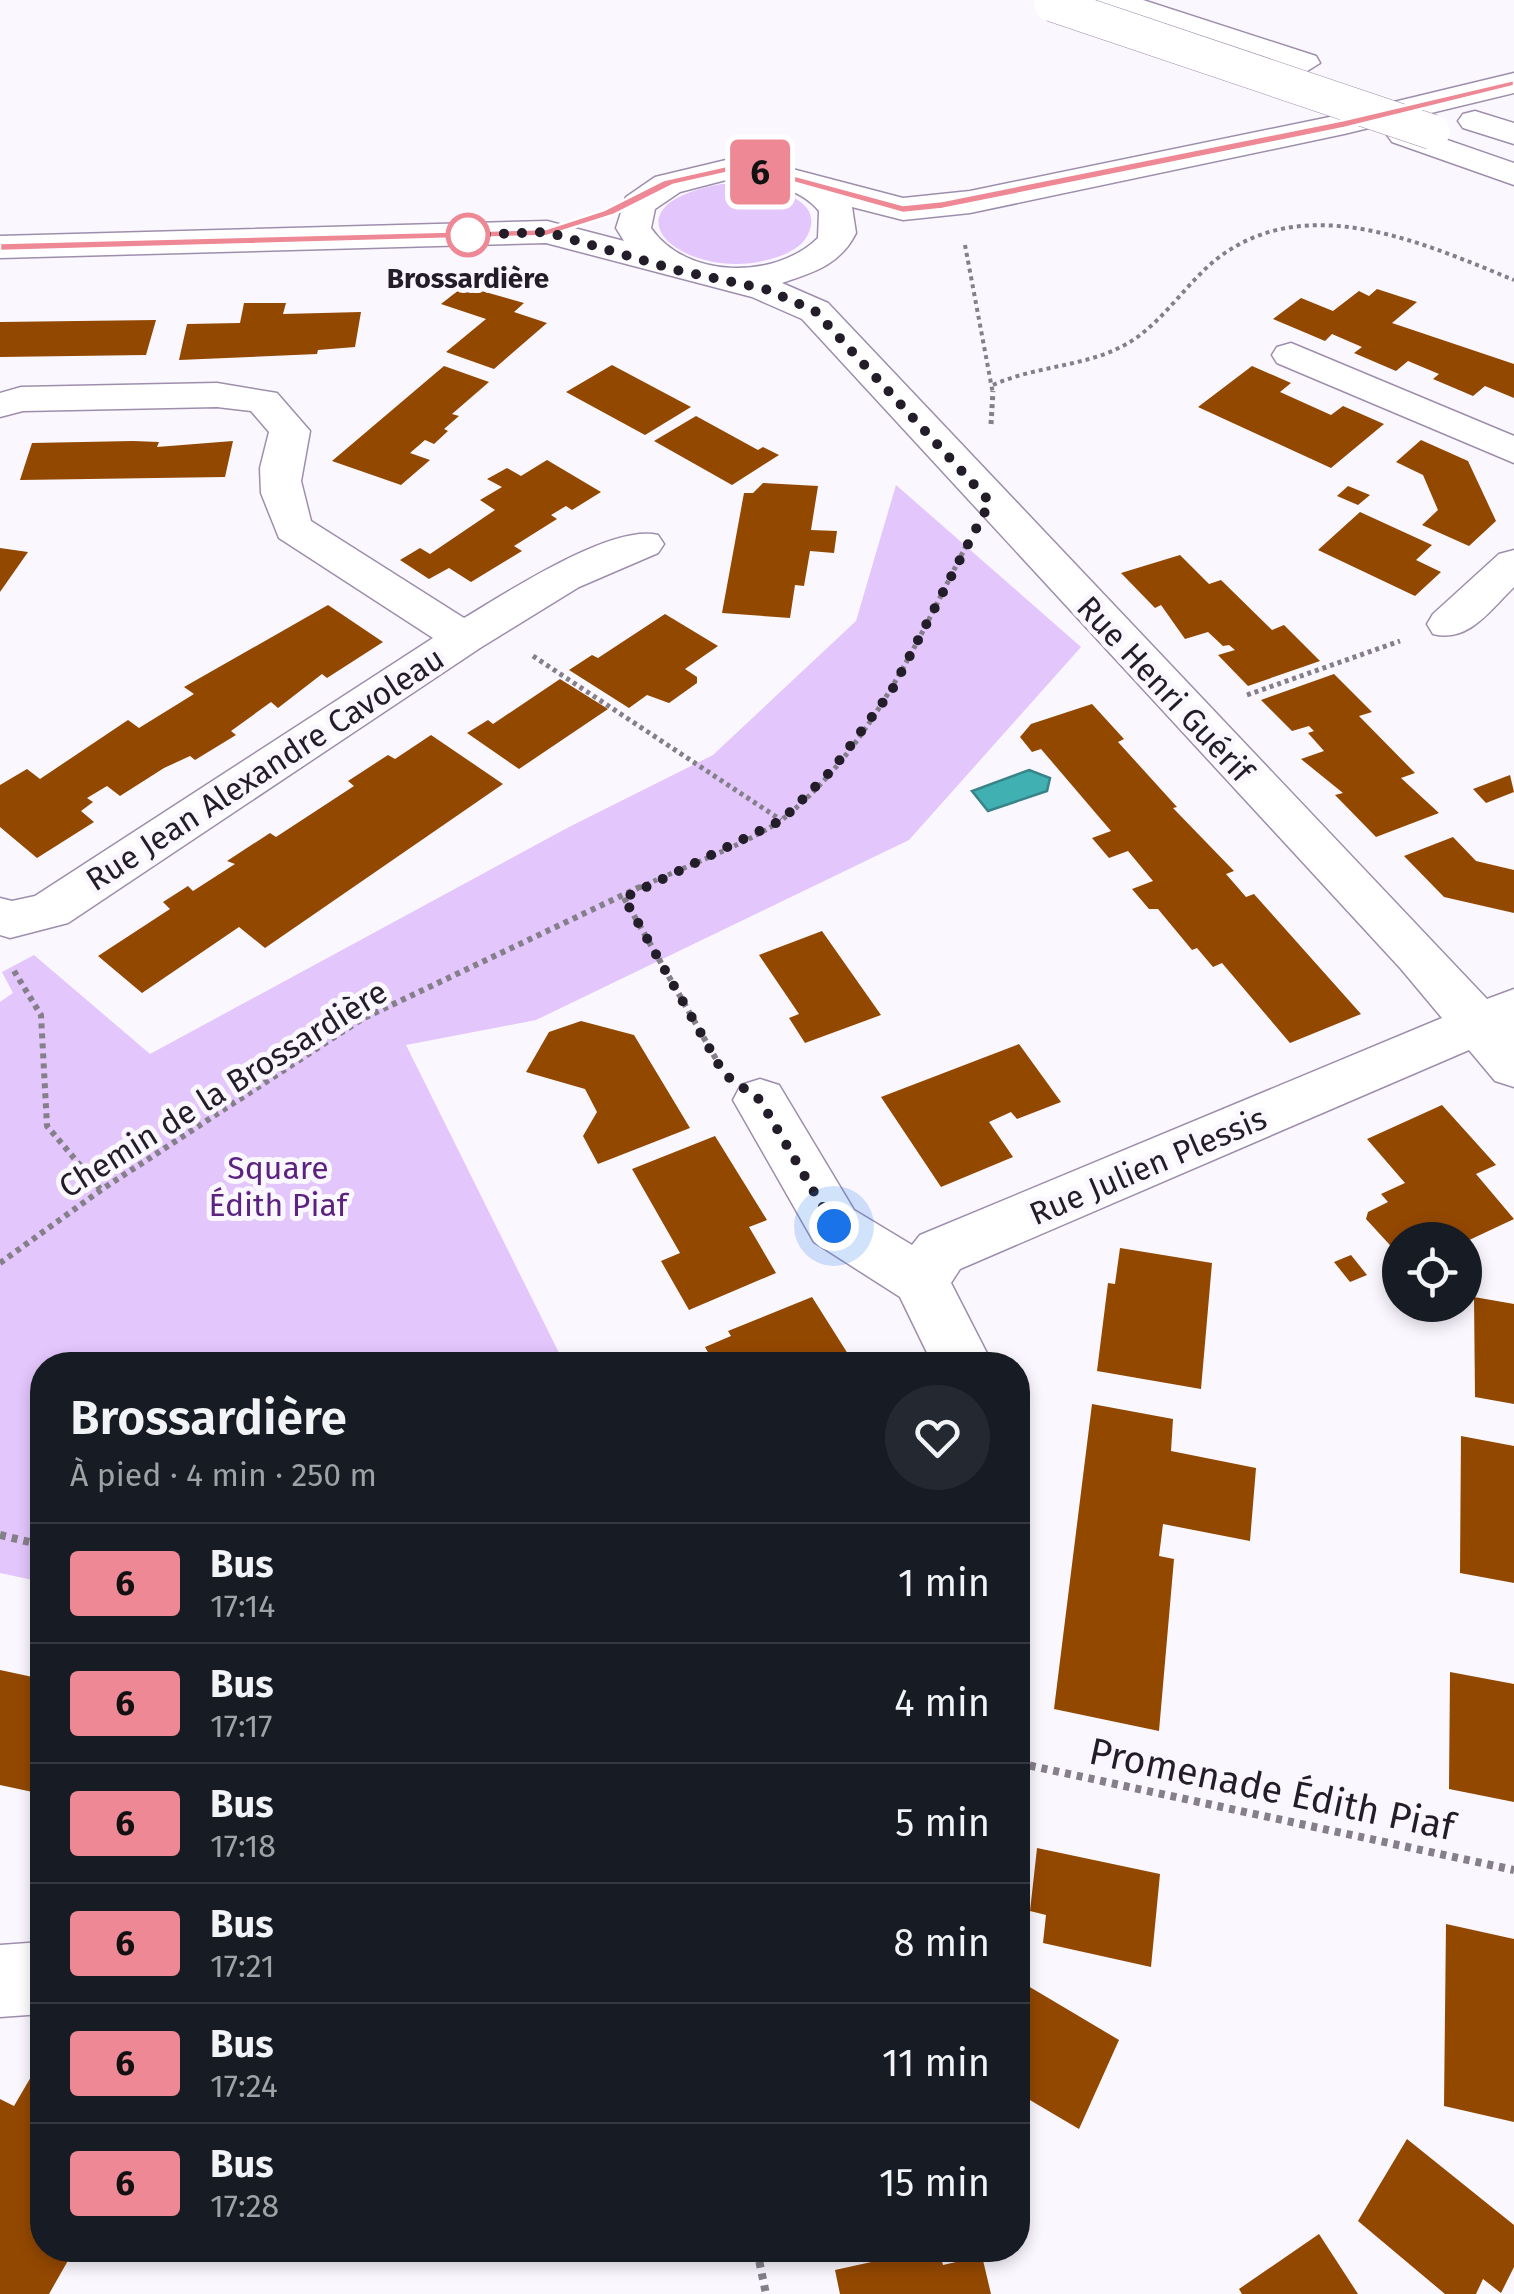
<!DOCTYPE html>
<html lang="fr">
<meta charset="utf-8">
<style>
body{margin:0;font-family:"Fira Sans",sans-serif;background:#242831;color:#f1f3f6;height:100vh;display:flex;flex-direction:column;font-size:38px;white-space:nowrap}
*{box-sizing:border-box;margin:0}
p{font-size:32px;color:#9ea1a6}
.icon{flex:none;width:55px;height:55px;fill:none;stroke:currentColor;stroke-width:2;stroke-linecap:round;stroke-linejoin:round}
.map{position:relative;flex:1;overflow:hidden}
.details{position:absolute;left:30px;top:1352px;width:1000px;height:910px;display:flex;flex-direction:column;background:#171b24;border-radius:40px;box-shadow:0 5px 15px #0003}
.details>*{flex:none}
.badge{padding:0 20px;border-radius:8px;font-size:35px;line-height:65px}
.tools{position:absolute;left:1382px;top:1222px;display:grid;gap:20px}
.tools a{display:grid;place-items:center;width:100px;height:100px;border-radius:50%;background:#171b24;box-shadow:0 5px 15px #0003;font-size:50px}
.you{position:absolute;width:50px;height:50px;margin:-25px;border:8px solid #fff;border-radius:50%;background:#1a73e8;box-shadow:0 0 0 15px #1a73e833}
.map>.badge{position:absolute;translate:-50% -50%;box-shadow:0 0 0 5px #fff}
.round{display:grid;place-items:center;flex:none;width:105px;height:105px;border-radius:52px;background:#242831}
.headline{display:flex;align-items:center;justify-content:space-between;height:170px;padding:0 40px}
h1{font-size:48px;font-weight:600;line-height:75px}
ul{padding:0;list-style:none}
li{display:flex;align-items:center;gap:30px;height:120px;padding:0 40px;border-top:2px solid #363941}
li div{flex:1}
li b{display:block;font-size:38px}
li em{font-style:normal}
li .badge{min-width:110px;font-weight:700;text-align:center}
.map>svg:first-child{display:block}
.green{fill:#e3c6fc}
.water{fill:#41b0b2;stroke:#388489;stroke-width:2.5}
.building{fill:#934800}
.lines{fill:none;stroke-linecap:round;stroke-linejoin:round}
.minor-casing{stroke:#9e8ead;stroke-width:3}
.highway-casing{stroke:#9e8ead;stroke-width:3}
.path-far3{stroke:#847f89;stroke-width:4;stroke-dasharray:4 4;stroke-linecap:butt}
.path-far2{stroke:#847f89;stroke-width:5;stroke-dasharray:4 4;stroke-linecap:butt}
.path-far1{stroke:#847f89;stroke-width:6;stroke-dasharray:5 5;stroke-linecap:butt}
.path{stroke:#847f89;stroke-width:8;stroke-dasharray:6 6;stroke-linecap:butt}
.minor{fill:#fff;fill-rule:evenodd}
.highway{fill:#fff;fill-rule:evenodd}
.highway-bridge-casing{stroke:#9e8ead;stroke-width:36;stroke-linecap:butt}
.highway-bridge{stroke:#fff;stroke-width:35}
.line{fill:#ee8895;stroke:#fff;stroke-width:2.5}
.walk{stroke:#231d29;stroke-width:10;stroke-dasharray:0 18}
.stop-dot{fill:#fff;stroke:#ee8895;stroke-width:5}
.labels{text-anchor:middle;stroke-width:10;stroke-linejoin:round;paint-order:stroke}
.far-stop-label{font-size:28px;font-weight:bold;fill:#231d29;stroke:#faf7fe}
.street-label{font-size:32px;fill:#231d29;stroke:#faf7fe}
.park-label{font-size:32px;fill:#5c2280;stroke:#faf7fe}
.near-street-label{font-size:38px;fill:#231d29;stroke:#faf7fe}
</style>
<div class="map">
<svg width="1514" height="2294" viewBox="0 0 1514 2294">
<rect width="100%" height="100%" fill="#faf7fe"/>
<!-- green -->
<g class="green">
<path d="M722,184c24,0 104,6 87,48 -5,14 -21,22 -35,26 -86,28 -182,-51 -52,-74z"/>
<path d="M896,485l185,162 -172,193 -373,180 -130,25 159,320h-523v217l-42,-9v-571l13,-9 -11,-21 32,-17 116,99 419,-227 144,-72 143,-134z"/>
</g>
<!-- water -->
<path class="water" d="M1029,770l21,8 -3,13 -59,20 -16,-20z"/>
<!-- building -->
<g class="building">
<path d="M464,286l60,17 -10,9 33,11 -53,46 -48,-17 40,-33 -45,-15z"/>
<path d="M1377,289l40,13 -25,21 122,41v34l-29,-12 -12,10 -40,-17 6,-5 -31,-13 -12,10 -42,-18 8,-6 -30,-13 -7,7 -52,-22 28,-21 32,13 26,-20 10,5z"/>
<path d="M244,303h42l-3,11 78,-2 -6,35 -37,3 -1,4 -138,6 8,-36 53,-1z"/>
<path d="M156,320l-10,35 -146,2v-35z"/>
<path d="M612,365l79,42 -46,28 -79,-43z"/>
<path d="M444,366l45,16 -37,32 7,2 -15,13 4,2 -14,13 -9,-4 -15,13 20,7 -29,25 -69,-24z"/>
<path d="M1252,366l39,17 -11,9 51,23 12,-9 41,18 -53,44 -133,-61z"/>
<path d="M696,416l62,34 5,-3 16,8 -47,30 -78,-44z"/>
<path d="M1421,440l47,21 28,60 -27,25 -47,-21 16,-15 -15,-35 -27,-13z"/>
<path d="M133,441l26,1 -2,5 76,-6 -8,36 -205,3 12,-37z"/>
<path d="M547,460l54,32 -29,18 -6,-4 -15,9 6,4 -43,27 8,5 -51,31 -22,-14 -20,11 -29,-19 20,-12 10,6 65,-44 -15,-10 22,-13 -15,-8 20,-11 14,8z"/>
<path d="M763,483l55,3 -7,44 26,1 -3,22 -24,-2 -6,35 -9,-1 -5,33 -68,-5 22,-120h9z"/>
<path d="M1348,486l22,9 -12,10 -21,-9z"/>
<path d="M1360,512l72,33 -16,15 25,12 -26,24 -97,-46z"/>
<path d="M0,548l28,4 -28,40z"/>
<path d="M1180,555l29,29 12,-4 51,50 12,-5 36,36 -72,25 -30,-31 17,-5 -6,-5 -6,1 -15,-14 -23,7 -24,-34 -6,3 -34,-35z"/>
<path d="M328,605l55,37 -56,36 -5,-4 -44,34 -7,-6 -40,29 5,4 -41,25 -5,-4 -26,12 -44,28 -13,-10 -20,12 6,4 -12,9 13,11 -57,36 -37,-31v-42l27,-16 13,10 88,-59 11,8 55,-34 -10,-7z"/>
<path d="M665,614l53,32 -33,23 12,8v6l-28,20 -22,-8 -18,13 -60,-38 23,-15 6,3z"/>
<path d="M1334,674l38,38 -13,4 56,57 -14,5 38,35 -63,24 -41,-42 8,-2 -42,-34 23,-8 -16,-18 6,-2 -5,-5 -17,5 -31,-31z"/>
<path d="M560,679l48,30 -89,60 -52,-36 21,-13 5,4z"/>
<path d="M1092,704l32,35 -6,3 59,65 -4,1 61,63 -8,3 20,23 8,-3 107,120 -71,29 -68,-80 -9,4 -16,-19 -5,2 -34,-41h-9l-17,-20 21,-8 -25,-30 -19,7 -17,-20 19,-7 -70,-82 -9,3 -12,-15 11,-13z"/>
<path d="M431,735l72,49 -238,164 -26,-21 -97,66 -44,-37 72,-47 -7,-7 25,-16 5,5 42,-27 -8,-3 43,-28 6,4 78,-51 -6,-5 40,-26 7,4z"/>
<path d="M1510,775l4,17 -28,11 -13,-14z"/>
<path d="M1453,837l23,24 38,9v43l-70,-16 -40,-41z"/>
<path d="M822,931l59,84 -76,28 -16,-25 10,-4 -40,-59z"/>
<path d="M581,1021l53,14 56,93 -92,36 -15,-28 14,-24 -12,-23 -59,-17 23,-40z"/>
<path d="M1019,1044l42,58 -44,17 -6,-7 -22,10 24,35 -72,30 -60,-90z"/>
<path d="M1442,1105l54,60 -20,9 38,45 -49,23 -65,-2v16l-34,-37 2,-7 20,-10 -7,-8 24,-11 -38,-44z"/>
<path d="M715,1136l52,84 -18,7 27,46 -87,37 -28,-49 19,-8 -48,-84z"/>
<path d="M1120,1248l92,15 -11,126 -104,-18 11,-88 7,1z"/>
<path d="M1351,1255l16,20 -17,7 -16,-20z"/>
<path d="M812,1297l43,68h-140l-10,-18 26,-11 -3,-5z"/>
<path d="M1474,1297l40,7v100l-39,-7z"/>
<path d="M1092,1404l81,15 -2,32 85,17 -6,73 -87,-17 -4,32 15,3 -15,172 -105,-22z"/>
<path d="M1461,1436l53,10v137l-54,-10z"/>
<path d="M0,1670l42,9v115l-42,-9z"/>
<path d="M1450,1672l64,12v118l-65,-13z"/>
<path d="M1037,1848l123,26 -9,93 -108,-24 3,-28 -16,-4z"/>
<path d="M1446,1924l68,15v183l-70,-16z"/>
<path d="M1018,1980l101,60 -40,89 -61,-36z"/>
<path d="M35,2070l7,4v176h32l-25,44h-49v-195l14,7z"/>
<path d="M1407,2139l107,86v42l-13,26 -18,-14 -7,15h-31l-87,-73z"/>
<path d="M1319,2234l39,60h-116l-3,-5z"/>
<path d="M926,2250h13l4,15 39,-9 9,38h-151l-5,-24z"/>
</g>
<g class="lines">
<defs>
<g id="minor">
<path d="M1514,73v20l-170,41 -374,79 -67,7 -51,-13 4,26c-16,32 -42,39 -74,50l46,20 659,696 27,-10v98l-19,-6 -26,-31 -509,219 -9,14 42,82h-60l-33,-68 -86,-55 -81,-142 8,-15 19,-6 19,6 75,125 58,35 8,-10 522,-217 -41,-49 -599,-650 -50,-22 -206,-54 -546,15v-22l547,-15 77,20 -8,-13 10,-31 29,-20 71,-17 51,5 126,33 67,-7 374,-77zM726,180c32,2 71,4 93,31l-1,27c-43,42 -132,41 -167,-10l4,-19 25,-17z"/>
<path d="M1291,343l223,93v27l-237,-100 -5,-8 5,-8z"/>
<path d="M217,383l60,10 33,38 -9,50 10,40 153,97c42,-25 148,-95 194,-83l6,9 -6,9 -79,34 -99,61 -412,275 -58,15 -10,-3v-37l12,3 23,-5 398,-258 -154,-100 -18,-45 -1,-25 9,-36 -18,-21 -34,-4 -194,4 -23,6v-24l21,-6z"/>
<path d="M1514,550v37c-24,23 -45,56 -81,47l-6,-10 6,-10 66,-60z"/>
<path d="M42,1942v72l-42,3v-72z"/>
</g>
<g id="highway">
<path d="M1096,0h47l173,56 4,7 -16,10 -12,-3 -191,-63z"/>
<path d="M1475,111l39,12v21l-51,-16 -5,-7 5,-7z"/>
<path d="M1404,125l110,38v22l-122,-43 -5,-7 5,-7z"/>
</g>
</defs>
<!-- minor casing -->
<use href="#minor" class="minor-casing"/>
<!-- highway casing -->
<use href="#highway" class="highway-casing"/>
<!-- path-far3 -->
<g class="path-far3">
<path d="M965,245l28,149"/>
<path d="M993,385c44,-20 96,-18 137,-43 35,-22 56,-59 88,-84 89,-68 205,-15 296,22"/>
</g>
<!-- path-far2 -->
<g class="path-far2">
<path d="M991,424l2,-33"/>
<path d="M533,656l248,164"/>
<path d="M1247,695l153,-54"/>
<path d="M639,888c37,-18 116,-47 145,-70 86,-69 133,-176 182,-272"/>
</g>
<!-- path-far1 -->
<g class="path-far1">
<path d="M624,898l96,168"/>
<path d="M14,971l27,44 6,111 54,64"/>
<path d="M0,1263l101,-73 261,-171 282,-134"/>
</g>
<!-- path -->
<g class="path">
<path d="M0,1535l42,10"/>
<path d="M1018,1763l496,107"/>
<path d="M757,2250l9,44"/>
</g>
<!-- minor -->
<use href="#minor" class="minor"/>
<!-- highway -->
<use href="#highway" class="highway"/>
<defs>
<path id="highway-bridge" d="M1052,4l380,128"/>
</defs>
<!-- highway-bridge casing -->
<use href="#highway-bridge" class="highway-bridge-casing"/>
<!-- highway-bridge -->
<use href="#highway-bridge" class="highway-bridge"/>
</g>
<!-- line -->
<path class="line" d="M1514,80v6l-170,42 -402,81 -39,4 -118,-33 -59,-7 -53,12 -60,30 -66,21 -547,15v-8l546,-14 58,-19 60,-30 62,-14 59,7 118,32 39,-4 402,-81z"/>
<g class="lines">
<!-- walk -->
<path class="walk" d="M468,235l79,-3 129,38 89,19 50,22 175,191 -98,188 -59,79 -51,51 -158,78 100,176 36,26 74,126"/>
</g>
<!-- markers -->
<circle class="stop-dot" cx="468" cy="235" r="20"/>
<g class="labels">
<!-- far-stop labels -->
<g class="far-stop-label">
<text x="468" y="288">Brossardière</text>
</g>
<!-- street labels -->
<g class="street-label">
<text transform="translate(1165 689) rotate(47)" y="11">Rue Henri Guérif</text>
<text transform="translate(265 769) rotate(-33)" y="11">Rue Jean Alexandre Cavoleau</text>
<text transform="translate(223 1089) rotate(-32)" y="11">Chemin de la Brossardière</text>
<text transform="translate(1148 1166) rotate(-23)" y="11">Rue Julien Plessis</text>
</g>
<!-- park labels -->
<g class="park-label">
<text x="278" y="1179">Square<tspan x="278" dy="37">Édith Piaf</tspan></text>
</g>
<!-- near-street labels -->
<g class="near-street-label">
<text transform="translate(1272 1789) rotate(12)" y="13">Promenade Édith Piaf</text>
</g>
</g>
</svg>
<div class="tools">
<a><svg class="icon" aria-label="locate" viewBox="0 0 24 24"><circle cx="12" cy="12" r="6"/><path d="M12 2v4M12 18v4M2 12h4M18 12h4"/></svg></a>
</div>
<div class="you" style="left:834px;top:1226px"></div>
<b class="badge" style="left:760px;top:172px;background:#ee8895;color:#111">6</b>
<section class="details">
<div class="headline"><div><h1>Brossardière</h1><p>À pied · 4 min · 250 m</p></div><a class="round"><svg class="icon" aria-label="heart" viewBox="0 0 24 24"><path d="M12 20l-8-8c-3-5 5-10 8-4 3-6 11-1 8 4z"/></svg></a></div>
<ul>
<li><span class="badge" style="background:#ee8895;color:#111">6</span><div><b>Bus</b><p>17:14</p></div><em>1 min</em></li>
<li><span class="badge" style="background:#ee8895;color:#111">6</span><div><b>Bus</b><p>17:17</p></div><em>4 min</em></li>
<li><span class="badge" style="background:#ee8895;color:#111">6</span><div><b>Bus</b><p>17:18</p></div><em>5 min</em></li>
<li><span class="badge" style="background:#ee8895;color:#111">6</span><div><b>Bus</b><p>17:21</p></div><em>8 min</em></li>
<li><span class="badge" style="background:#ee8895;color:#111">6</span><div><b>Bus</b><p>17:24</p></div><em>11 min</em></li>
<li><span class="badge" style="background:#ee8895;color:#111">6</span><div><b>Bus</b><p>17:28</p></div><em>15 min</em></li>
</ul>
</section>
</div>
